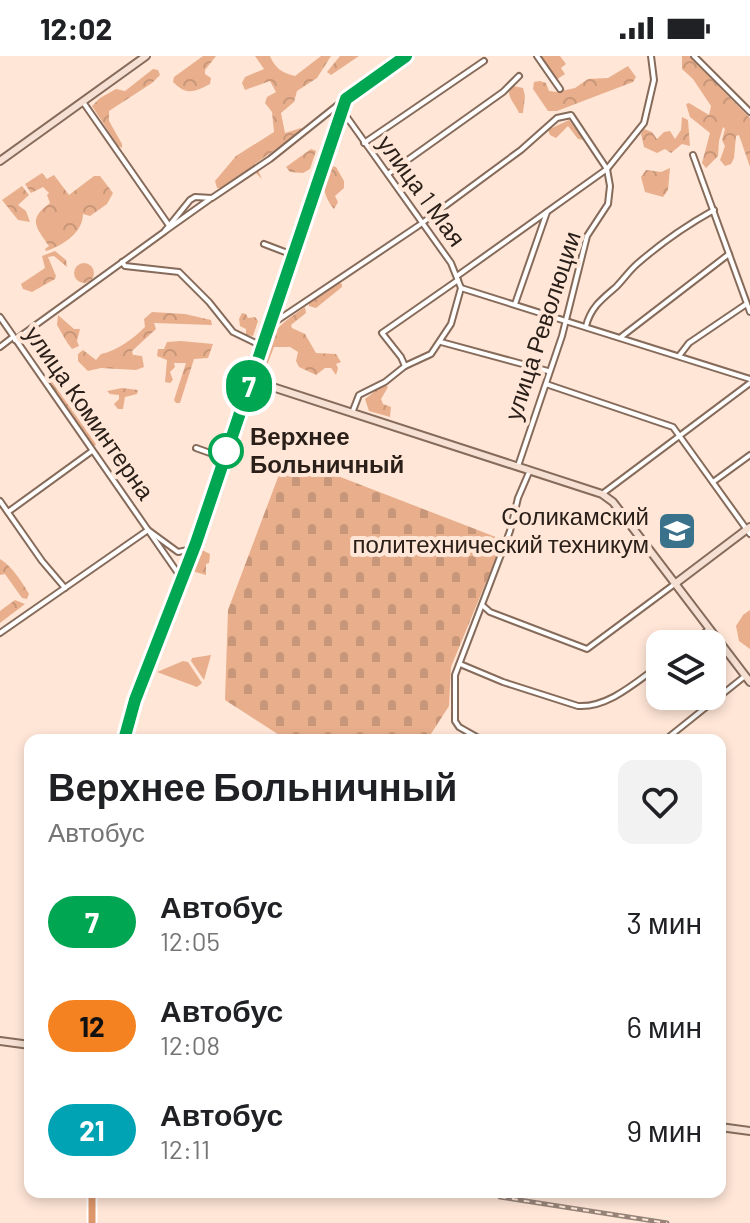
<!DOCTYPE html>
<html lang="ru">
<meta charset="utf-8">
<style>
body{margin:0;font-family:Barlow,sans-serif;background:#f2f2f2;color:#202124;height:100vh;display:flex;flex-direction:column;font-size:30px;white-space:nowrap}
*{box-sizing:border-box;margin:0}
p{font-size:26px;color:#757577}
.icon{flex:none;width:44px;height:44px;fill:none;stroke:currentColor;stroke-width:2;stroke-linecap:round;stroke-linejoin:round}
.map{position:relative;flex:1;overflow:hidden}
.panel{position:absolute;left:24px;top:678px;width:702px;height:464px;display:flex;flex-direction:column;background:#fff;border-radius:16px;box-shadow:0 4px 12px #0003}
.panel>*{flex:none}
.badge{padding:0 16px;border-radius:26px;font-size:28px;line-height:52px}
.buttons{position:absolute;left:646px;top:574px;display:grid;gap:16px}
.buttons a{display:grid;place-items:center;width:80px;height:80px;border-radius:16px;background:#fff;box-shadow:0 4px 12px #0003;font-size:40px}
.map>.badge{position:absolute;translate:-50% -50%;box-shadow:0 0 0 4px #fff}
.round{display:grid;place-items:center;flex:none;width:84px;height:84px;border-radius:16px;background:#f2f2f2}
.overview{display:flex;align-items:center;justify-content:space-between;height:136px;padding:0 24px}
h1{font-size:38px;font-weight:800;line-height:60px}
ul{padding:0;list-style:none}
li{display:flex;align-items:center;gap:24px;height:104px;padding:0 24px}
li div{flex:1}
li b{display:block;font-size:30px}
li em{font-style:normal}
li .badge{min-width:88px;font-weight:700;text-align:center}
.status{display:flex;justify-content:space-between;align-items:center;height:56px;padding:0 40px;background:#fff;direction:ltr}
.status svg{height:22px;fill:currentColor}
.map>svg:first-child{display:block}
.grass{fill:#e9af8c}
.forest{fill:url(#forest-crowns)}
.cemetery{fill:url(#cemetery-stones)}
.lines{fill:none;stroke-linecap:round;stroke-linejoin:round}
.street-casing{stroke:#866b5a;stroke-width:8}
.secondary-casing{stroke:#866b5a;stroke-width:10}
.highway-casing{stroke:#fff;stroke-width:11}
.street{stroke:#fff;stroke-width:4}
.secondary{stroke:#f5e0d3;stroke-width:6}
.highway{stroke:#de976b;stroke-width:7}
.rail-casing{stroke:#968479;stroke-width:5}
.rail{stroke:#ffe6d7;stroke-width:2;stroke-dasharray:6;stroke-linecap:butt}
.line-casing{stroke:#fff;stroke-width:18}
.line{stroke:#00a651;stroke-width:12}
.stop-dot{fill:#fff;stroke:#00a651;stroke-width:4}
.labels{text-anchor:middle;stroke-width:8;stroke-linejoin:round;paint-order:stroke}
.street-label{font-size:24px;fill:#2b2019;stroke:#ffe6d7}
.stop-label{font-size:24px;font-weight:bold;fill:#2b2019;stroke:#ffe6d7;text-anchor:start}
.poi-label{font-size:24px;fill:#2b2019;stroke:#ffe6d7;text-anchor:end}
</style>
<div class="status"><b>12:02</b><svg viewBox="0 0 49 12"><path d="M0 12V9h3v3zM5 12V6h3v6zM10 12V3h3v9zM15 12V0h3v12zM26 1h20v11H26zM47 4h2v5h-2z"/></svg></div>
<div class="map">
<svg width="750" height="1167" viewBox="0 0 750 1167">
<defs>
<pattern id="forest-crowns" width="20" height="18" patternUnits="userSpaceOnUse" patternTransform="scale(2)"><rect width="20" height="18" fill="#e9af8c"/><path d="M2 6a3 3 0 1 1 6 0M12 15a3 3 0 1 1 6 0" fill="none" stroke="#c89678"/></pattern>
<pattern id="cemetery-stones" width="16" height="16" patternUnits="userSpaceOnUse" patternTransform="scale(2)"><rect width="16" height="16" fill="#e9af8c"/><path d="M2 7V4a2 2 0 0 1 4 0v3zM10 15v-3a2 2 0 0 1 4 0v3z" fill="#c89678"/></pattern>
</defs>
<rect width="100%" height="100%" fill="#ffe6d7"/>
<!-- grass -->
<g class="grass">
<path d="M540,0h20l6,8 -5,4 4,6 -9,6z"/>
<path d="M750,554v39l-11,-8 -3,-15 7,-11z"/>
<path d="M211,599l-7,25 -13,-19 1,-3z"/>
<path d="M183,605l5,1 14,21 -5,4 -40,-15z"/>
</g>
<!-- forest -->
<g class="forest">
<path d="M203,0h13l-11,14v4l6,4 -1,6c-16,8 -23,12 -37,-2l1,-5z"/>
<path d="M255,0h15c5,12 12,17 25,20l26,-20h10l-14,22 -20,13 -3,11 -13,11 4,20 16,-5 2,2 -48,34 7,15 -7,-7 -27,17 -11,-1 -2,-7 21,-25 38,-24 -2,-20 -7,-9 2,-6 9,-5 -6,-11 -25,9 -3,-7 3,-6 19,-8z"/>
<path d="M340,0h19l-28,19 -4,-3z"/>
<path d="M682,0h7l61,62v49l-11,-32 -3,1 -2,22 -3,6 -6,2 -5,-6 5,-14 -3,-6 3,-11 -2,-2 -4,14 -1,15 -12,12 -4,-5 8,-30 -20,-16 -4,-13 3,-1 20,12 2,-9 -18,-27 -11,-10z"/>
<path d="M628,10l8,11 -3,5 -76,29h-9l-15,-22 1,-7 6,-1 6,2 3,8 8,1 18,-4 13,-9 20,-1z"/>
<path d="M153,13l5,1 2,5 -8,8 -43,28v10l13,23v4l-4,-2 -26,-40 8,-8 16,-9 9,2z"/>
<path d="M513,30l10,2 2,8 -2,17h-4c-2,-6 -10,-14 -10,-21z"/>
<path d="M682,61l6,3 2,26 -8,-2 -11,9 -6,-4 -8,4 -13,-6 -3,-13 3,-5 8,3 5,7 7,-7 6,-1 5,8 6,-9z"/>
<path d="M569,64l15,20 -6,-1 -10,-13 -12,12 -6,-3 -2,-5z"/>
<path d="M311,93l5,2 -6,18 -7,4 -13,-1 -4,-5z"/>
<path d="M332,110l4,1 8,14v7l-9,8 3,6 -4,7c-12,-15 -13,-27 -2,-43z"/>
<path d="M670,112l-2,22 -5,7 -18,-5 -4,-15 5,-7 15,2z"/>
<path d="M42,117l5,6 7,-4 15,20 25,-19h6l13,17 -6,11 -17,12 -7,-2c0,19 -21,32 -37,37l-1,-2 4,-3c-14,-20 -21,-27 1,-43l-3,-8 2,-2 -6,-6 -12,6 -6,-9z"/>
<path d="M22,130l7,9 -11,10 8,6 4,11 -12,-2 -16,-20z"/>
<path d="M55,195l11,9 1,7 -13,-11 -6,1 8,19 -1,3 -23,13 -9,-3 -2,-5 24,-16 -3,-12z"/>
<circle cx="84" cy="217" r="10"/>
<path d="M338,226l4,2v3l-26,21 -7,-2v-4z"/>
<path d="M305,251l1,6 -15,12 1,3 13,6 11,19 20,1 5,8 -5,2 2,4 -2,7 -5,-7h-6l-9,7 -17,-8 -3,-6 2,-9 -8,-5h-16l-10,26 -4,-4c8,-36 16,-42 45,-62z"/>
<path d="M152,256l33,2 26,6 1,5 -58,-2 2,6 -24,22 1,4 9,1 2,11 -8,3 -35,-2 -13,3 -10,-10v-7l5,-4 13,10 5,-6c16,-3 33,-16 44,-27l-1,-8z"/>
<path d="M242,257l4,1 2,4 7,-1 3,4 -5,15 -7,-1v-6l-6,-3 -1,-7z"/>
<path d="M58,259l16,14h6l-3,12 2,5 -7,3c-6,-7 -10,-16 -15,-24z"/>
<path d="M181,285l32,3 -5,14 -14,1 -14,44h-4l-2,-3 12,-37h-12l1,4 -5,5 3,8 -3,3 -5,-1 2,-22 -10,-4 1,-7h6l3,-7z"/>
<path d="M48,320l48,68 -1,2 -3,-1 -47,-66z"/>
<path d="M384,328l4,3 -7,12 2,5 8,3 -1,10 -21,-6 -4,-12z"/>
<path d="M122,332l16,2 -1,4 -12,3 -2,12h-5l-4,-5 5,-5v-4l-9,-1 -3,-3z"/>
<path d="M202,494l8,4 -1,9 -3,1v11l-14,-4 5,-17 4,2z"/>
<path d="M0,503c12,7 22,23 29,35l-2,5 -5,-1 -17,-24 -5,1z"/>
<path d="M15,544l10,4 -25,19v-12z"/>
</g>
<!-- cemetery -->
<path class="cemetery" d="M286,400l215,83 -3,14 -47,114 -2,39 -22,34h-140l-62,-40 3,-90z"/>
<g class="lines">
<defs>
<g id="street">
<path d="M537,0l23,33"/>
<path d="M694,0l56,56"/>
<path d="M83,46l85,122"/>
<path d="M344,57l107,150 10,25 -10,36 -20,30 -26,12"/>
<path d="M364,87l120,-82"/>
<path d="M693,99l57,157"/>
<path d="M388,118l115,-82 16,-16"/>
<path d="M165,175l45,-32"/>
<path d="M264,188l29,11"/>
<path d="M122,206l3,4 54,6 30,30 24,30 29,14"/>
<path d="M457,220l150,-107 37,-46 10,-43 -3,-24"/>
<path d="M461,232l289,91"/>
<path d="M515,248l32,-92"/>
<path d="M0,261l182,262"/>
<path d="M272,268l146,-98 103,-76 36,-32 14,-3 36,54 3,17 -2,18 -21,32 -25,100 -44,130"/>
<path d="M586,270c5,-19 16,-27 30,-39 7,-7 13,-16 21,-23 24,-21 50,-39 77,-54"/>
<path d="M621,281l108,-83"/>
<path d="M15,284l149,-108 26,-32 5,-3 17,1 58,-39 74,-59"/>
<path d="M441,286l107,29"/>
<path d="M0,291l13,-10"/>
<path d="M679,300l10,-13 56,-38"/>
<path d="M546,328l127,43 77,107"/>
<path d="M352,357l7,-18 26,-13 20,-16 -4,-9 -19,-24 76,-53"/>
<path d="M196,392l28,10"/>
<path d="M713,426l37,-27"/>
<path d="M602,438l148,-111"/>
<path d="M0,445l42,60 23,27"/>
<path d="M8,456l84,-61"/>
<path d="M482,549l8,7 97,37 89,-66"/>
<path d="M0,577l148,-103 30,22 10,-2 6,-6"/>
<path d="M691,588l18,-15"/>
<path d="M460,608l43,18 75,24c30,2 58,-24 82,-41"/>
<path d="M482,684l-23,-13 -4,-6v-46l55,-144 8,-33 12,-28"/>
<path d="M665,684l80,-64"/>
</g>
<g id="secondary">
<path d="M0,105l146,-105"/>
<path d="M251,324l351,114 11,8 137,180"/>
<path d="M676,527l74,-56"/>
<path d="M0,985l30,4"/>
<path d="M720,1071l30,4"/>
</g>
<g id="highway">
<path d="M124,684l11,-40 36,-87 25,-70 150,-444 60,-43"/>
<path d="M92,1167v-31"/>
</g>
</defs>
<!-- street casing -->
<use href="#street" class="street-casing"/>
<!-- secondary casing -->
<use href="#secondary" class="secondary-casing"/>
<!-- highway casing -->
<use href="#highway" class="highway-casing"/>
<!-- street -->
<use href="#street" class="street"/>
<!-- secondary -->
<use href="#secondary" class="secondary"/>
<!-- highway -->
<use href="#highway" class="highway"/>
<defs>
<path id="rail" d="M500,1141l167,26"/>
</defs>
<!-- rail casing -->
<use href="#rail" class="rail-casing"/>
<!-- rail -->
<use href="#rail" class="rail"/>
</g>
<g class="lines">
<defs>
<path id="line" d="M124,684l11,-40 61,-157 150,-444 60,-43"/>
</defs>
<!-- line casing -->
<use href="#line" class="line-casing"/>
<!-- line -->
<use href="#line" class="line"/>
</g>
<!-- icons -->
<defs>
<symbol id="university-square" viewBox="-11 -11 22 22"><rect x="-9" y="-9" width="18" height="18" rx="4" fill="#3a728c" stroke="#ffe6d7"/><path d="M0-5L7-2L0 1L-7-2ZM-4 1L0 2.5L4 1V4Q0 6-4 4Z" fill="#fff"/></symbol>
</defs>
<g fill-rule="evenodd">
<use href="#university-square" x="655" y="453" width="44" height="44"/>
</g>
<!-- markers -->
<circle class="stop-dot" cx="226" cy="395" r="16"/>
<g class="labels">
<!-- street labels -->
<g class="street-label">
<text transform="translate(421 135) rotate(54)" y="8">улица 1 Мая</text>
<text transform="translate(543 270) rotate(-72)" y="8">улица Революции</text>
<text transform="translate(89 357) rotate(55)" y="8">улица Коминтерна</text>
</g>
<!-- stop labels -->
<g class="stop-label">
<text x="250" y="389">Верхнее<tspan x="250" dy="28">Больничный</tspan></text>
</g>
<!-- poi labels -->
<g class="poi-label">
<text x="649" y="469">Соликамский<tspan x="649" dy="28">политехнический техникум</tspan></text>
</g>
</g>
</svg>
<div class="buttons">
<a><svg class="icon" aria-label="layers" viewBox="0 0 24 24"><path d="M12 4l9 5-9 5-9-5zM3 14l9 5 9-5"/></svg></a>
</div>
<b class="badge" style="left:249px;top:330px;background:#00a651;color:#fff">7</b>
<section class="panel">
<div class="overview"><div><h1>Верхнее Больничный</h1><p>Автобус</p></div><a class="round"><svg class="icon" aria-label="heart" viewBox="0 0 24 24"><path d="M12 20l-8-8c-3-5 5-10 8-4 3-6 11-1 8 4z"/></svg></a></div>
<ul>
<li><span class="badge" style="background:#00a651;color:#fff">7</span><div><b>Автобус</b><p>12:05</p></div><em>3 мин</em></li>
<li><span class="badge" style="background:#f58220;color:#111">12</span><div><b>Автобус</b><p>12:08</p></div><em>6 мин</em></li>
<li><span class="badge" style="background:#00a3b4;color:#fff">21</span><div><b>Автобус</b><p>12:11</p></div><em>9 мин</em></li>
</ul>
</section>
</div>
